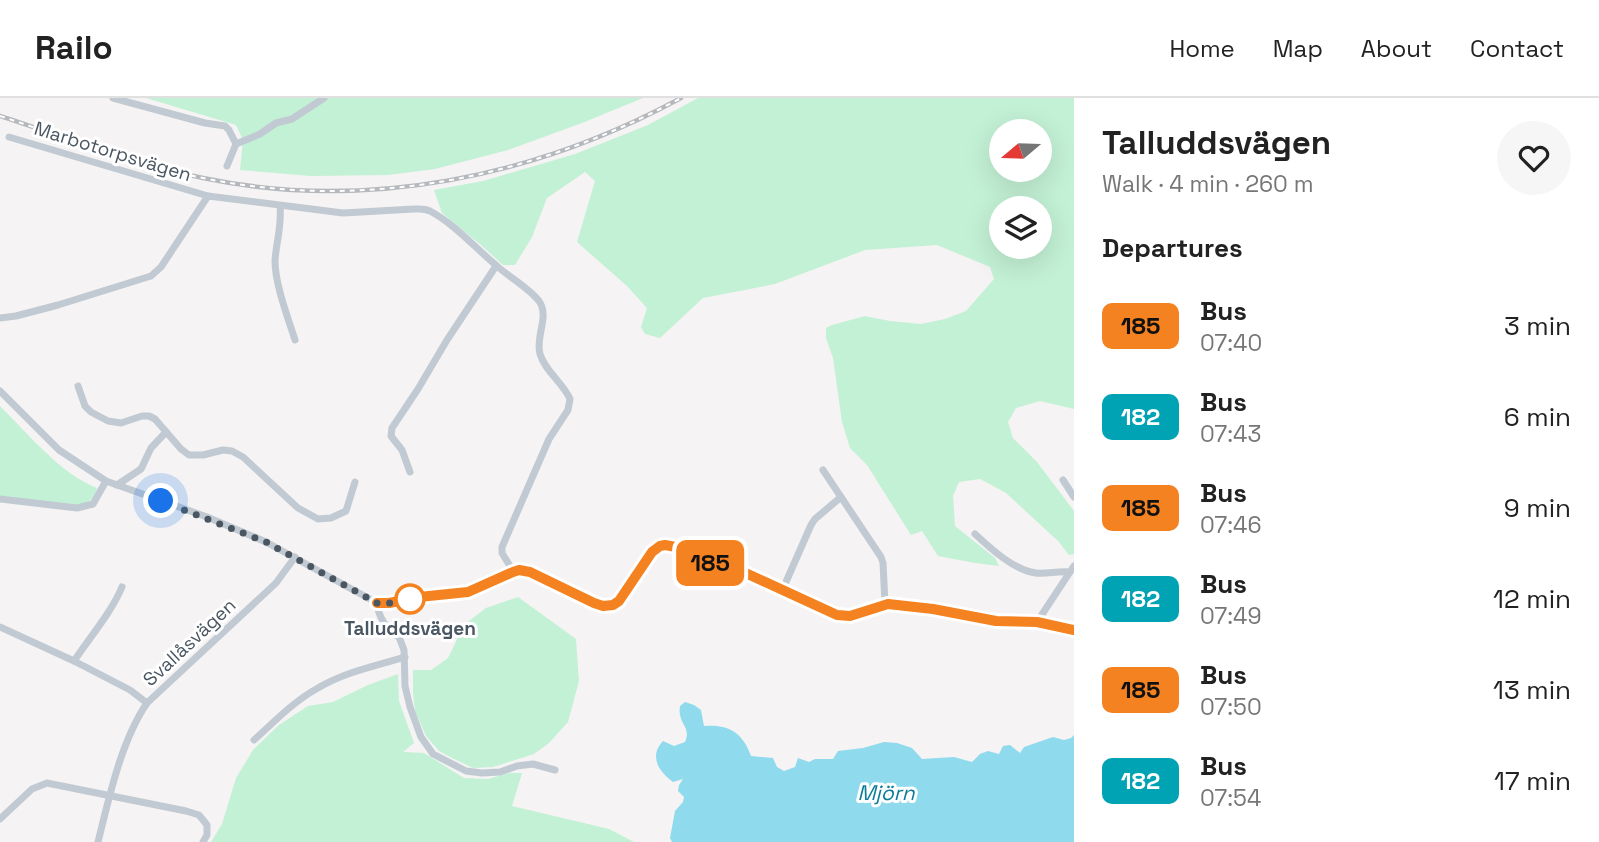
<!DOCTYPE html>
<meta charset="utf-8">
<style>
body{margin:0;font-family:"Space Grotesk",sans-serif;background:#f6f6f6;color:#222;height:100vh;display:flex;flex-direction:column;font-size:26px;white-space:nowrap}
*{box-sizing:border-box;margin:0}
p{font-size:23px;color:#767676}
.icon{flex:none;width:38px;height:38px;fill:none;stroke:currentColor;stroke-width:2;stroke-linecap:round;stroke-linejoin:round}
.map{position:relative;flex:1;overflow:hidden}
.details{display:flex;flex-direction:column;background:#fff;width:525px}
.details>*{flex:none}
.badge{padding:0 14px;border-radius:10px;font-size:24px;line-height:46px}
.needle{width:46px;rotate:251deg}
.tools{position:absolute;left:989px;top:21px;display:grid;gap:14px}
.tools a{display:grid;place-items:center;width:63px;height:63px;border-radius:50%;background:#fff;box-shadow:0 7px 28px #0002;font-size:35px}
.you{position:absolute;width:35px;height:35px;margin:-18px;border:5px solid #fff;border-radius:50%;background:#1a73e8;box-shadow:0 0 0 10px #1a73e833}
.map>.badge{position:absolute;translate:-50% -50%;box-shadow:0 0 0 4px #fff}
h2{padding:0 28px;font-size:26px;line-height:63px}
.round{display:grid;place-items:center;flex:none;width:74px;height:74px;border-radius:37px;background:#f6f6f6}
.headline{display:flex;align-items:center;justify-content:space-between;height:119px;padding:0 28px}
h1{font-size:33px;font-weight:600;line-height:52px}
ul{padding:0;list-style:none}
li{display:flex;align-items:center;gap:21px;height:91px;padding:0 28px}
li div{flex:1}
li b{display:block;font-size:26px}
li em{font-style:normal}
li .badge{min-width:77px;font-weight:700;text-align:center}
header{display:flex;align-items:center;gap:42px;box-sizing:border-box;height:98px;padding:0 35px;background:#fff;border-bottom:2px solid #e0e0e0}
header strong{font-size:33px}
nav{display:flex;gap:38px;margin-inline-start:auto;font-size:24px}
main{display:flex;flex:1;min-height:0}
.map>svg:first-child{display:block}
.green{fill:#c3f1d5;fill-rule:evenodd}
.water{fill:#90daee}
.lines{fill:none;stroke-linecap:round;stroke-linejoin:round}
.minor{stroke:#c1cad2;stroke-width:7}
.rail-casing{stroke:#b5b8bd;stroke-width:4.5}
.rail{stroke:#fff;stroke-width:2;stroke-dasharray:5;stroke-linecap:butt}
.line-casing{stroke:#fff;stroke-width:16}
.line{stroke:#f58220;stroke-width:10}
.walk{stroke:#4a5661;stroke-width:7;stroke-dasharray:0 12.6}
.stop-dot{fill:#fff;stroke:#f58220;stroke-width:3.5}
.labels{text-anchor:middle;stroke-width:6;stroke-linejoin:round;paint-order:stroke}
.street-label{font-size:19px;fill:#4a5661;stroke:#fff}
.stop-label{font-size:19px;font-weight:bold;fill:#4a5661;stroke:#fff}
.water-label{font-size:21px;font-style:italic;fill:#0c7c9b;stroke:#fff}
</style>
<header>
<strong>Railo</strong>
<nav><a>Home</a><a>Map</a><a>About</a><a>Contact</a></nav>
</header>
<main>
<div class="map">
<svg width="1074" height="744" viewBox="0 0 1074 744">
<rect width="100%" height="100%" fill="#f5f3f3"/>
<!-- green -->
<g class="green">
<path d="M146,0h497l-61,25 -74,27 -73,19 -47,6 -77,1 -71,-6 3,-30 -7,-15z"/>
<path d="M698,0h376v311l-34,-8 -24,7 -8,14 5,16 24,24 37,49v43l-5,1 -11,-14 -52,-48 -26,-14 -21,3 -6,14 2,30 40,32 4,8 -24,-3 -37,-7 -16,-25 -11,4 -44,-70 -17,-17 -8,-26 -9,-64 -7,-20v-10l6,-3 33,-9 25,5 31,3 24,-5 21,-8 28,-32 -4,-12 -53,-22 -72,5 -90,34 -72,14 -43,40 -15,-4 -4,-7 6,-19 -20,-22 -50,-44 18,-61 -10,-9 -38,26 -15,39 -17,28h-12l-22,-20 -39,-32 -8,-23 49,-9 92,-27 73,-29zM1001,33h39v39h-39zM1001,110h39v39h-39z"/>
<path d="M0,308c27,27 62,69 97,82 -2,7 -6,14 -14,16 -15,4 -65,-6 -83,-8z"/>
<path d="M518,499l58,42 3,42 -11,41 -19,21 -15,11 -41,13 -20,1 -21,-10 -13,-7 -13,-15 -11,-25 -2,-18v-23h18l17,-12 16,-33 22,-17z"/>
<path d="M398,576l1,27 15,42 -11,9 21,1 40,25 24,1 21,-6h13l-10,33 97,23 25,13h-423l11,-18 14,-46 17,-28 26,-25 29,-19 25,-4 35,-17z"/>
</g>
<!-- water -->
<path class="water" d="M685,604l9,3 7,5 3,16c25,-2 39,7 47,30l22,2 4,9 7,4 11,-4 3,-9 11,4 6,-3h18l5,-8 25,-3 21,-6 13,1 15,5 10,11 32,-2 18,5 8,-8 8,-3 11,3 4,-8 7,-1 10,8 4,-6 29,-10 11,3 7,-2 3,-3v107h-402l-2,-4 5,-27 8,-9 1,-5 -6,-6 1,-6 4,-6 -10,3c-15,-11 -24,-26 -10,-41l11,5 11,-4c7,-16 -8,-18 -5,-36z"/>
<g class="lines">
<!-- minor -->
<g class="minor">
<path d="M113,0l92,25 20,3 4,4 7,14 -9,22"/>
<path d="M9,39l199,59"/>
<path d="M236,46l24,-10 16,-11 16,-4 32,-21"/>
<path d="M280,108c2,21 -4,36 -5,55 0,23 13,57 20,79"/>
<path d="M0,220l16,-2 42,-11 93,-29 10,-9 47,-71 135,17 71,-4c6,0 10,-1 16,2 26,14 45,37 67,55 12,11 32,22 42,35 11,15 -4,36 1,53 5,17 23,29 30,45l-2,11 -19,29 -47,108v6l11,18"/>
<path d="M78,288l7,20 6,6 17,9 13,2 21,-7h7l6,3 26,30 8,6h14l20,-5 9,1 11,6 55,51 20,11 13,-1 15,-7 9,-29"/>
<path d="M0,293l59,59 47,31 101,36 59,25 111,61h12l30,-6 49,-5 45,-21 6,-1 11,2 64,31c5,2 10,4 16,2 15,-4 34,-40 42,-53l8,-6 9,-1 46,20 24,6 103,46 46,-13 45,5 63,12 41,1 37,8"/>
<path d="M823,372l58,87 2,6 2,41"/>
<path d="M410,374l-8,-22 -11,-14 1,-8 26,-39 29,-49 49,-74"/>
<path d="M1063,382l11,17"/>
<path d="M117,387l24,-16 10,-21 15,-16"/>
<path d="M0,401l77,9 16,-4 13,-23"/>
<path d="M975,436c15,14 40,37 61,39 11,1 22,-2 33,-1"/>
<path d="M122,489c-11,26 -32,50 -48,74l56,29 17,13"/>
<path d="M782,493l29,-66 4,-6 26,-22"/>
<path d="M377,505c1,13 10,28 22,34l5,13 1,36 5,21 11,30 12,17 33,17 16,2 18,-1 17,-6 16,-2 22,6"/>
<path d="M1037,524l37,-56"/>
<path d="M0,529l74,34"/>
<path d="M254,642c20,-18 40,-39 64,-52 27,-16 57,-22 87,-31"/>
<path d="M0,721l32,-30 15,-6 139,28 13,4 8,10v10l-4,7"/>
<path d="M98,744c11,-44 23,-101 49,-139l129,-120 19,-26"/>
</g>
<defs>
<path id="rail" d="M0,18c67,22 134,48 203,62 164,34 332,-1 478,-80"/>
</defs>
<!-- rail casing -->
<use href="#rail" class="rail-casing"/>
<!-- rail -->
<use href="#rail" class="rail"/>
</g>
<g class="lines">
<defs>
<path id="line" d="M377,505h12l30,-6 49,-5 45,-20 6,-2 11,2 64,31 9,3 10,-1 6,-4 33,-49 8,-6 5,-1 11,2 39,18 24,5 98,45 13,1 38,-12 45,5 63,12 41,1 37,8"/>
</defs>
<!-- line casing -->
<use href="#line" class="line-casing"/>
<!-- line -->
<use href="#line" class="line"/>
<!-- walk -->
<path class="walk" d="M161,403l105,41 111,61h12l21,-4"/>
</g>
<!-- markers -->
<circle class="stop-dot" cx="410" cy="501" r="14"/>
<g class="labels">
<!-- street labels -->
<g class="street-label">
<text transform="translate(113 53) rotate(17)" y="7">Marbotorpsvägen</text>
<text transform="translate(189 544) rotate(-43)" y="7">Svallåsvägen</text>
</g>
<!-- stop labels -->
<g class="stop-label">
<text x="410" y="537">Talluddsvägen</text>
</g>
<!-- water labels -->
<g class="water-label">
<text x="886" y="702">Mjörn</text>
</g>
</g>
</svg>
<div class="tools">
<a><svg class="needle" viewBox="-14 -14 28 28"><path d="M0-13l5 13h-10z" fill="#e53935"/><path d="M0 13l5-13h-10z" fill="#767676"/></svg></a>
<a><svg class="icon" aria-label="layers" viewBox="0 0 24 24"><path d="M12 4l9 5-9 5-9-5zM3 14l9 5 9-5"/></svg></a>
</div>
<div class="you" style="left:161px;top:403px"></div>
<b class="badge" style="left:710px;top:465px;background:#f58220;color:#111">185</b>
</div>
<section class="details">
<div class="headline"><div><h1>Talluddsvägen</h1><p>Walk · 4 min · 260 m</p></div><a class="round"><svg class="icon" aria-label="heart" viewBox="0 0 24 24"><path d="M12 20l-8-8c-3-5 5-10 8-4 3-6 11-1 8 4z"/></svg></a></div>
<h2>Departures</h2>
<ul>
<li><span class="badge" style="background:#f58220;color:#111">185</span><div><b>Bus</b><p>07:40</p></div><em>3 min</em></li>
<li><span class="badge" style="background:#00a3b4;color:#fff">182</span><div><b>Bus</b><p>07:43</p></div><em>6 min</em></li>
<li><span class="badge" style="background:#f58220;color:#111">185</span><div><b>Bus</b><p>07:46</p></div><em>9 min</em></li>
<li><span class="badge" style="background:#00a3b4;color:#fff">182</span><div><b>Bus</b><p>07:49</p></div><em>12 min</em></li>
<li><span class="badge" style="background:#f58220;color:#111">185</span><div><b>Bus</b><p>07:50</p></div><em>13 min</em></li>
<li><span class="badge" style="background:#00a3b4;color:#fff">182</span><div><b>Bus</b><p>07:54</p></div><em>17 min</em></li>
</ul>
</section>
</main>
